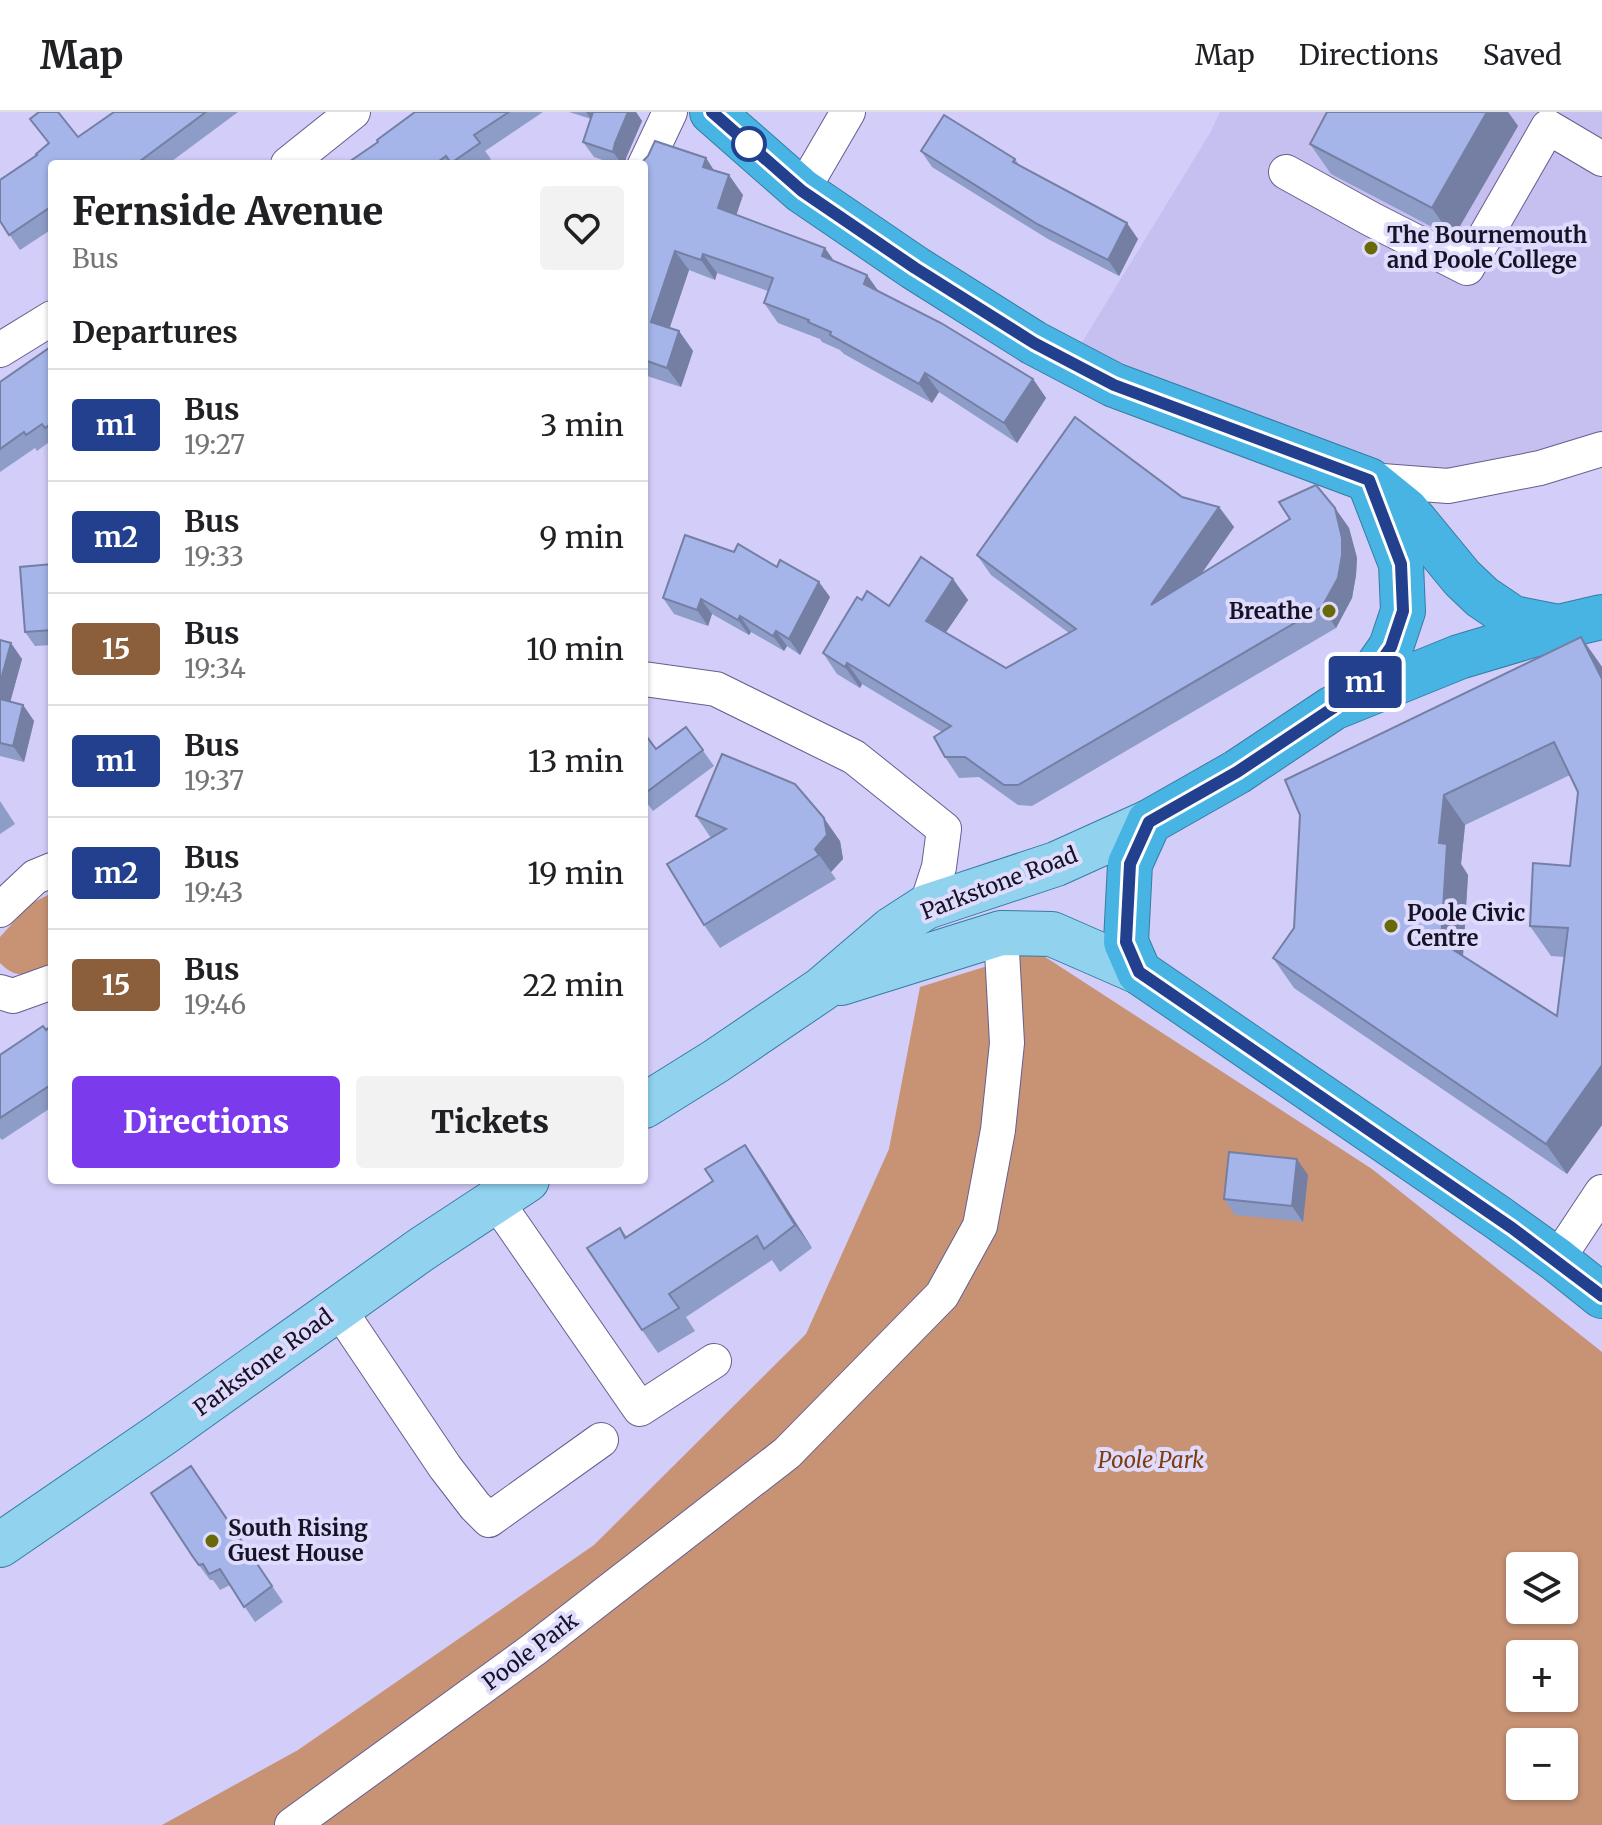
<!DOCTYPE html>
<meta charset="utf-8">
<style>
body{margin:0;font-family:Merriweather,serif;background:#f2f2f2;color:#202124;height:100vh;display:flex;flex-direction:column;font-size:30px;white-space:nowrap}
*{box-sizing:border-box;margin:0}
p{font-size:26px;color:#757577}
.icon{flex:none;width:44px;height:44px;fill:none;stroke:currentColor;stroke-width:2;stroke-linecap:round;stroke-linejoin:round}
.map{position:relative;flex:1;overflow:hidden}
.drawer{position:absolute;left:48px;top:48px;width:600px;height:1024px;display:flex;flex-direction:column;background:#fff;border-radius:8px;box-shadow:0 2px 6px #0004}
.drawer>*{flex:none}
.badge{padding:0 16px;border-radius:6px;font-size:28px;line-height:52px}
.buttons{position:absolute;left:1506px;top:1440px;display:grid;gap:16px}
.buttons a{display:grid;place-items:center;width:72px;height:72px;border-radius:8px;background:#fff;box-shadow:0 2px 6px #0004;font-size:40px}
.map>.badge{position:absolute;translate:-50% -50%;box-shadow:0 0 0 4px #fff}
h2{padding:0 24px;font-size:30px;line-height:72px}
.round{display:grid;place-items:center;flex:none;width:84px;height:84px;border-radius:8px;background:#f2f2f2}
.headline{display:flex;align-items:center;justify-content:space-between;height:136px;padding:0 24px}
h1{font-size:38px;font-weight:800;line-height:60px}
.action{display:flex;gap:16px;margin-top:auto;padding:16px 24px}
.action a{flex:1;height:92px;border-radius:8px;background:#7c3aed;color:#fff;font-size:32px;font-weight:800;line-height:92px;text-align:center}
.action a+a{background:#f2f2f2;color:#202124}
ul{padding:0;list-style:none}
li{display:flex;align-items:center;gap:24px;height:112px;padding:0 24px;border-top:2px solid #e0e0e0}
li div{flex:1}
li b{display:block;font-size:30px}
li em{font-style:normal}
li .badge{min-width:88px;font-weight:700;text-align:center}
header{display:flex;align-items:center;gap:48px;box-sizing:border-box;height:112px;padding:0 40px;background:#fff;border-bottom:2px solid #e0e0e0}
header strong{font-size:38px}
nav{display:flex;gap:44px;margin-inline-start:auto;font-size:28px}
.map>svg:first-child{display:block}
.built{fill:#c6c0f1}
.green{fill:#c89375;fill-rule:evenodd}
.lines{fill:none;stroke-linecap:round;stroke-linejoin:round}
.minor-casing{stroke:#655e8e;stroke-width:36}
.major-casing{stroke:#367ca2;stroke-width:46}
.highway-casing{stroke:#367ca2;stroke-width:46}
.minor{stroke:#fff;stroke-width:34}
.major{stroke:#91d2ef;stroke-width:44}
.highway{stroke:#48b4e4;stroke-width:44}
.wall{fill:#8e9cc8;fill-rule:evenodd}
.shaded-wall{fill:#747fa3}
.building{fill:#a5b5e9;stroke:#747fa3;stroke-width:2;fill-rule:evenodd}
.line-casing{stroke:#fff;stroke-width:18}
.line{stroke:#23408f;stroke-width:12}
.stop-dot{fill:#fff;stroke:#23408f;stroke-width:4}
.poi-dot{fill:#686a09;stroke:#dfdbfd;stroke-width:3}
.labels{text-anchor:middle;stroke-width:8;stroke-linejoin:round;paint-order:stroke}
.poi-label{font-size:22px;font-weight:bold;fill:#161326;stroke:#dfdbfd;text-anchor:start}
.street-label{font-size:22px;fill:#161326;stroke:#dfdbfd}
.park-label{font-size:22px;font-style:italic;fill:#7e3d0e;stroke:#dfdbfd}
</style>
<header>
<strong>Map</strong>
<nav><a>Map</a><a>Directions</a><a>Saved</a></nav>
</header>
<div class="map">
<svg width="1602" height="1713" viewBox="0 0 1602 1713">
<rect width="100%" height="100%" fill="#d2cdf9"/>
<!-- built -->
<path class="built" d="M1220,0h382v337l-154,37 -378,-124 140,-229z"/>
<!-- green -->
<g class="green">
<path d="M52,781v71c-20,11 -35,17 -52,-1v-26l30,-33z"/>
<path d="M1036,839l336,218 230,183v473h-1440l136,-75 296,-205 212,-211 83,-185 31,-162zM1520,1454h44v44h-44zM1520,1542h44v44h-44zM1520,1630h44v44h-44z"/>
</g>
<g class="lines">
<defs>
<g id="minor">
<path d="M288,52l65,-52"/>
<path d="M644,55l26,-55"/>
<path d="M1286,60l85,47 96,49 81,-141 54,32"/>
<path d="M802,79l46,-79"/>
<path d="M0,238l52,-32"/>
<path d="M1369,368l79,6 92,-18 62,-19"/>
<path d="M644,567l72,10 138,68 90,72 -5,38 -13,40"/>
<path d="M0,798l35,-33 17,-7"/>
<path d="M0,880l13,4 39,-14"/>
<path d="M496,1089l144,208 74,-48"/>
<path d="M1557,1148l45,-68"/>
<path d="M338,1196l107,159 30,39 14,14 112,-80"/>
<path d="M292,1713l241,-175 254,-197 155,-158 38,-69 18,-96 9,-87 -6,-110"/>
</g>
<g id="major">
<path d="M841,871l160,-50 51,1 87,38"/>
<path d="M644,994l72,-45 106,-72 70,-60 34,-22 130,-43 93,-42"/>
<path d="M0,1433l162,-111 260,-185 105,-69"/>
</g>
<g id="highway">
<path d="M712,0l90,79 113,77 119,75 80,42 255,95 37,30 56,68 20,19 31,21 46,9"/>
<path d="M1602,505l-43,10 -100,30 -126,51 -96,64 -88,50 -19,42 -4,78 13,30 358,245 60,43 45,36"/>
<path d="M1347,585l21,-17 23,-33 12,-36 -2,-47 -30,-78"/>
</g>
</defs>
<!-- minor casing -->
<use href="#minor" class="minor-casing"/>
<!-- major casing -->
<use href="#major" class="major-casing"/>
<!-- highway casing -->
<use href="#highway" class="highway-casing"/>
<!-- minor -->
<use href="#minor" class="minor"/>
<!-- major -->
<use href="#major" class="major"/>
<!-- highway -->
<use href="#highway" class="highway"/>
</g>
<!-- wall -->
<g class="wall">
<path d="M114,0h124l-70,52h-116v65l-32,21 -20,-29 37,-66 12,-11 -19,-25 48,18z"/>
<path d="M415,0h128l-58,39 6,8 -7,5h-138l32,-22z"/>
<path d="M569,0h67l6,9 -16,37 -1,6h-11l-20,-7 -11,-15 8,-23z"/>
<path d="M1327,0h181l10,14 -65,112 -122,-64 -21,-30z"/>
<path d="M921,39l94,8 4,6 119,74 -19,37 -71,-37 -116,-72z"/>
<path d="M706,46l8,13 29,24 -7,20 99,47 32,13 12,17 154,87 13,19 -29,45 -78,-51 -7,11 -88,-49 -4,-4 -18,-8 -2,-3 -42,-16 -14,-20 4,-12 -51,-18 -2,7 -26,-10 -20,58 10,3 14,20 -12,36 -37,-12v-211z"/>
<path d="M52,234v94l-15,11 -2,-3 -35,24v-90z"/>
<path d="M1182,385l37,10 15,20 -33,47 134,-66 14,20 8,30 -1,17 -4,23 -16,30 -304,178 -14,-1 -39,-28 -20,1 -14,-21 -3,-25 -80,-48 -2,4 -23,-14 -14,-21 39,-53 27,6 64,-27 15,21 -22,32 60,36 63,-35 -78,-58 -14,-20z"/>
<path d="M52,452v81l-17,1 -10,-14z"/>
<path d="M830,485l-30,58 -13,-9 -3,5 -33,-19 -2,3 -37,-21 -4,12 -34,-12 -11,-16z"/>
<path d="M1581,525l21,30v458l-35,49 -273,-186 -21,-30zM1570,663l8,17 -8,74 -40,60 21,30 14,1 -8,59 -94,-60 5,-81 -7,-11 4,-39z"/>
<path d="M0,528l22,19 -12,43 13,3 11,16 -10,41 -24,-6z"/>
<path d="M686,615l28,39 -61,45 -9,-12v-66l12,16z"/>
<path d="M0,689l15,23 -15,10z"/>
<path d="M696,704l144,25 3,18 -12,13 5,7 -116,69 -16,-23 7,-87z"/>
<path d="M52,913v82l-50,33 -2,-2v-83z"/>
<path d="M745,1033l16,23 51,80 -32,24 -8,-12 -86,57 9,14 -37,22 -16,-23 -22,-102 7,9 86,-56z"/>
<path d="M1308,1063l-5,47 -68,-7 -11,-16z"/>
<path d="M191,1354l92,136 -28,20 -25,-37 -10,5 -7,-10h-3l-17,-23z"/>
</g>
<!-- shaded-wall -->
<g class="shaded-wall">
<path d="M586,0h7l-2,7z"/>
<path d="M628,0h8l6,9 -16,37 -1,6h-3l-9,-12 2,-9z"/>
<path d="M1487,0h21l10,14 -65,112 -21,-30z"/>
<path d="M706,46l13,20 -16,-11z"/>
<path d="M729,63l14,20 -11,33 -14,-20z"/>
<path d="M1127,111l11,16 -19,37 -11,-16z"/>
<path d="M825,136l14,20 -17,-12z"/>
<path d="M675,139l14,19 -24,72 -14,-20z"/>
<path d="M703,142l14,19 -2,7 -14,-20z"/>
<path d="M867,163l14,20 -17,-11z"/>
<path d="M679,219l14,20 -12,36 -14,-19z"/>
<path d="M925,261l14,19 -7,11 -13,-19z"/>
<path d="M1033,267l13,19 -29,45 -13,-20z"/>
<path d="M1219,395l15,20 -69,99 -14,-21z"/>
<path d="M1335,396l14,20 8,30 -1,17 -4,23 -16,30 -14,-21z"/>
<path d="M953,467l15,21 -28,41 -14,-20z"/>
<path d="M819,470l11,15 -30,58 -11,-16z"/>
<path d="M701,487l11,15 -4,12 -11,-16z"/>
<path d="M740,504l11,16 -2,3 -11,-15z"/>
<path d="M776,519l11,15 -3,5 -11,-15z"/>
<path d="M1581,525l21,30v12z"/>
<path d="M11,531l11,16 -15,55 -7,-10v-21z"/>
<path d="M847,551l15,21 -2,4 -15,-21z"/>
<path d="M23,593l11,16 -10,41 -11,-16z"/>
<path d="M1444,683l21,30 -4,39 7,11 -6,97 -21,-30 -2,-99z"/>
<path d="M824,706l16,23 3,18 -12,13 -16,-23z"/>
<path d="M1602,953v60l-35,49 -21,-30z"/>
<path d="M745,1033l16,23 51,80 -17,-23z"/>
<path d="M1297,1047l11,16 -5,47 -11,-16z"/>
</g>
<!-- building -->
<g class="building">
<path d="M39,0h19l20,25 36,-25h92l-70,52h-10l-1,-2 -3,2h-70v42l-43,29 -9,-14v-41l37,-25 -1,-1 13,-11 -19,-24z"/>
<path d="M415,0h94l-35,23 6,8 -29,20 -5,-7 -11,8h-89l32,-22 -1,-2z"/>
<path d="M593,0h35l-13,31 -2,9 -30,-10z"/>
<path d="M1327,0h160l-55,96 -122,-64z"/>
<path d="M944,3l71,44 -2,3 114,61 -19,37 -71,-36 -116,-73z"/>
<path d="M655,29l51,17 -3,9 26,8 -11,33 107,40 -3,8 45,19 -3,9 77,39 92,56 -29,44 -79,-50 -6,11 -89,-49 1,-3 -23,-10 1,-2 -45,-17 9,-25 -70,-24 -2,6 -26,-9 -24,71 28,9 -12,37 -23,-8v-196h-4l8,-8z"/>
<path d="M52,234v77l-7,5 -3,-4 -16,11 -2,-3 -24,17v-67z"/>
<path d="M1075,305l107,80 37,10 -68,98 139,-86 -11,-17 37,-17 19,23 7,30v17l-4,23 -16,29 -304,178h-14l-39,-28h-20l-11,-20 17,-11 -104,-63 -2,4 -22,-14 34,-56 5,3 5,-9 22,15 32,-49 32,22 -27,42 80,47 70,-39 -99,-74z"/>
<path d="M685,423l49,17 4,-8 39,23 3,-7 39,22 -30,57 -13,-8 -3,5 -33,-20 -2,4 -37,-21 -4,11 -34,-12z"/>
<path d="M52,452v66l-27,2 -5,-65z"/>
<path d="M1581,525l21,42v386l-56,79 -273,-186 21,-30 6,-113 -15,-35zM1554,630l24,50 -8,74 -37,-3 -3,63 38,2 -11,88 -116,-74 6,-98 -8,-1 5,-48z"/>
<path d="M0,528l11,3 -11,40z"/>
<path d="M0,587l23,6 -10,41 -13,-3z"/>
<path d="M686,615l17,23 -59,44v-61l12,16z"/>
<path d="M722,642l73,30 29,34 3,17 -12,14 4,6 -115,70 -37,-61 59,-35 -30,-13z"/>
<path d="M52,913v59l-52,34v-63l43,-29 3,4z"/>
<path d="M745,1033l50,80 -31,24 -7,-13 -88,58 10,14 -37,22 -55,-82 33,-20 5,10 88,-57 -8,-12z"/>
<path d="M1229,1040l68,7 -5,47 -68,-7z"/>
<path d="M191,1354l81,120 -28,21 -24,-38 -11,5 -6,-10 -4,1 -6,-8 -42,-64z"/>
</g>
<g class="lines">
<defs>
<path id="line" d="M712,0l90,79 113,77 119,75 80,42 255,95 32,84 2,47 -12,36 -23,33 -35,28 -96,64 -88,50 -19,42 -4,78 13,30 373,256 90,68"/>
</defs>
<!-- line casing -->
<use href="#line" class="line-casing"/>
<!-- line -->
<use href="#line" class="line"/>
</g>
<!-- markers -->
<circle class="stop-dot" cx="749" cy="32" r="16"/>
<g class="poi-dot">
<circle cx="1371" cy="136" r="8"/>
<circle cx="1329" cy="499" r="8"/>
<circle cx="1391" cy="814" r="8"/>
<circle cx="212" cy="1429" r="8"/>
</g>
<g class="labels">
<!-- poi labels -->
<g class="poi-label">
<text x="1387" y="131">The Bournemouth<tspan x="1387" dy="25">and Poole College</tspan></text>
<text x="1313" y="507" text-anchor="end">Breathe</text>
<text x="1407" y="809">Poole Civic<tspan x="1407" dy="25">Centre</tspan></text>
<text x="228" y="1424">South Rising<tspan x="228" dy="25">Guest House</tspan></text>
</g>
<!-- street labels -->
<g class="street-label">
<text transform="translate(999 771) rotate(-21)" y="8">Parkstone Road</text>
<text transform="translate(263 1250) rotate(-36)" y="8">Parkstone Road</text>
<text transform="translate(530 1539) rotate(-37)" y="8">Poole Park</text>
</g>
<!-- park labels -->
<g class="park-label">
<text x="1151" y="1356">Poole Park</text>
</g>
</g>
</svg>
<div class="buttons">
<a><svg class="icon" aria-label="layers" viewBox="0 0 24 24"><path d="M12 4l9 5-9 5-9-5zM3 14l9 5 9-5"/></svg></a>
<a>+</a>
<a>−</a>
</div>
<b class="badge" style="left:1365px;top:570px;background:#23408f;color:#fff">m1</b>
<section class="drawer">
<div class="headline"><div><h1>Fernside Avenue</h1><p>Bus</p></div><a class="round"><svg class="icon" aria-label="heart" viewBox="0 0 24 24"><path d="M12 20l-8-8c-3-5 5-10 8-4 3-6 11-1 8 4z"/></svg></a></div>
<h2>Departures</h2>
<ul>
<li><span class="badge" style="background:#23408f;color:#fff">m1</span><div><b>Bus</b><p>19:27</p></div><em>3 min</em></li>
<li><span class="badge" style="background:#23408f;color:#fff">m2</span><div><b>Bus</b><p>19:33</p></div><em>9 min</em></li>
<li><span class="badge" style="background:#8b5e3c;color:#fff">15</span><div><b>Bus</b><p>19:34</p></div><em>10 min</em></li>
<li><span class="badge" style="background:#23408f;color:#fff">m1</span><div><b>Bus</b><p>19:37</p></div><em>13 min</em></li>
<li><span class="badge" style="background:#23408f;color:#fff">m2</span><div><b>Bus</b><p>19:43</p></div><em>19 min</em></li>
<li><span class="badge" style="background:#8b5e3c;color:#fff">15</span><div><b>Bus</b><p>19:46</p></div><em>22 min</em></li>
</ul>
<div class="action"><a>Directions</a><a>Tickets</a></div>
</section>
</div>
